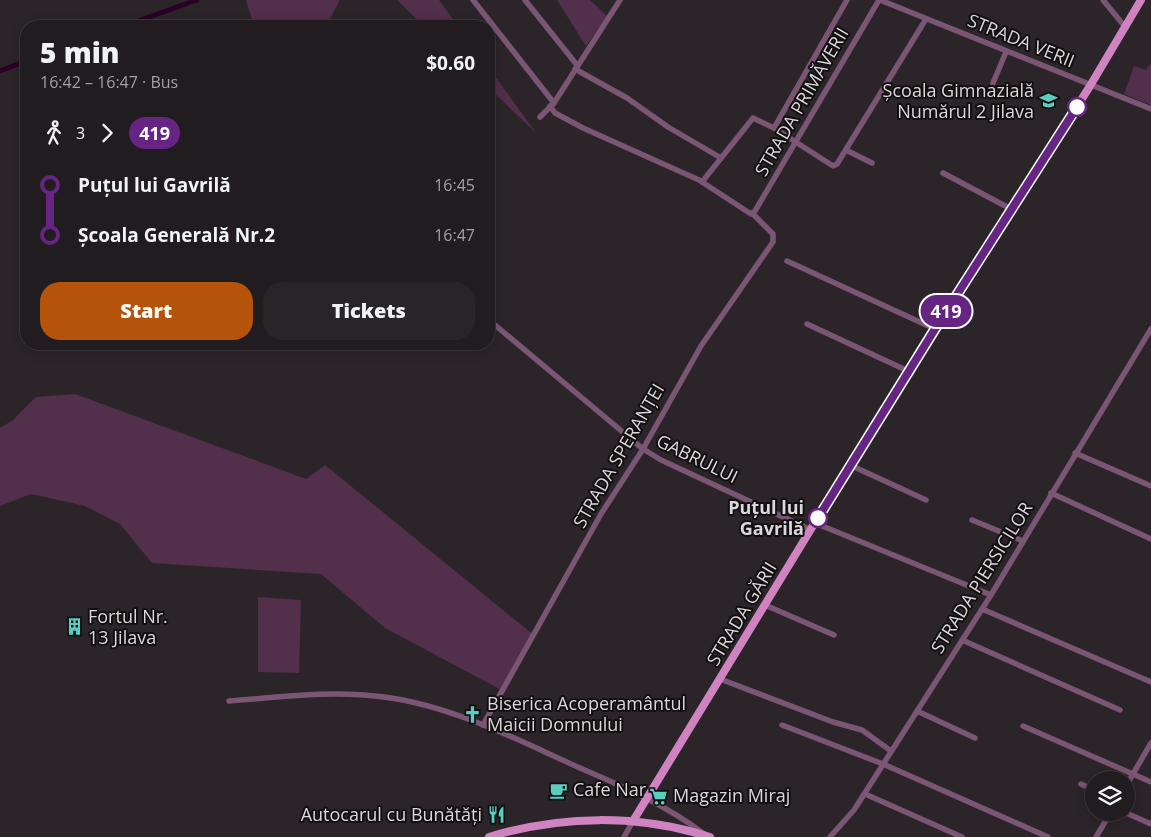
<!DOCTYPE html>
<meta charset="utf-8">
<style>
body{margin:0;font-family:"Open Sans",sans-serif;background:#282529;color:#f1f3f6;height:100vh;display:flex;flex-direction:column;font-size:19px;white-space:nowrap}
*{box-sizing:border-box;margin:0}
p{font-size:16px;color:#a2a1a5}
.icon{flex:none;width:28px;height:28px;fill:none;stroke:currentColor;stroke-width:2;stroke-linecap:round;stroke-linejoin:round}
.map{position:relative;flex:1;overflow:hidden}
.drawer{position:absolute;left:20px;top:20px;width:475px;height:330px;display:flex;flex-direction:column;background:#201c20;border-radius:20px;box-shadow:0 2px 12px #0003,0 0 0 1px #3d3a3e}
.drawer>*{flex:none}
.badge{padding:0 10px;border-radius:16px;font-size:18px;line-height:32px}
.tools{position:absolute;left:1085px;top:771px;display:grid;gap:10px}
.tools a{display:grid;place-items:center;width:50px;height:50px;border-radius:50%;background:#201c20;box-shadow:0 2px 12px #0003,0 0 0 1px #3d3a3e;font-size:25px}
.map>.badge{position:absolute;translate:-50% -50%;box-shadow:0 0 0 2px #fff}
.legs{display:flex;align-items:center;gap:8px;height:55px;padding:0 20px;font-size:16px}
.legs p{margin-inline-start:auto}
.head{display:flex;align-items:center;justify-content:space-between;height:85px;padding:0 20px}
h1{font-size:28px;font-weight:800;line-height:38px}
.primary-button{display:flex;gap:10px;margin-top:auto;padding:10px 20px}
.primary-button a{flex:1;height:58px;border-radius:20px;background:#b45309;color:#fff;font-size:20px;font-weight:800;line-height:58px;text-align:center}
.primary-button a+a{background:#282529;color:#f1f3f6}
ul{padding:0 20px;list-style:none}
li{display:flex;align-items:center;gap:18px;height:50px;font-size:19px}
li i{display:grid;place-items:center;width:8px;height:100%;margin:0 6px;background:currentColor}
li i::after{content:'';width:12px;height:12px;margin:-6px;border:4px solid;border-radius:50%;background:#201c20}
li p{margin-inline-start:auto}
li:first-child i{background:linear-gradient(#0000 50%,currentColor 0)}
li:last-child i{background:linear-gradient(currentColor 50%,#0000 0)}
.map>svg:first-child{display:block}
.green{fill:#522f4b}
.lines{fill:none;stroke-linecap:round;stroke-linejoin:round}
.canal{stroke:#2a0125;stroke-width:5}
.minor{stroke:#7b5674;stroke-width:5.5}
.major{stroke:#cf83c1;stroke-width:8}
.line-1-casing{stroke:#fff;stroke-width:11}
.line-1{stroke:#662483;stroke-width:8}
.stop-1-dot{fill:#fff;stroke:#662483;stroke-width:2.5}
.labels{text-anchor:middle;stroke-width:4;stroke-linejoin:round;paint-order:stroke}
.street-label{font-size:18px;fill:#dbd7da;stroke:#120f11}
.poi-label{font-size:18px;fill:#dbd7da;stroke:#120f11;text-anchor:start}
.stop-label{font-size:18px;font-weight:bold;fill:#dbd7da;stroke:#120f11;text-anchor:end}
</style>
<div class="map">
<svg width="1151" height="837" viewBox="0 0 1151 837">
<rect width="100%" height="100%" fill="#2b252a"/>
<!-- green -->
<g class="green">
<path d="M246,0h94l-14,26h-72z"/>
<path d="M397,0h42l19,26h-34z"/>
<path d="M557,0h33l17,16 -21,30z"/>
<path d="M1151,63v42l-27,-11 10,-28 12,4z"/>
<path d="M489,68l47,65 -47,-45z"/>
<path d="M75,394l231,85 19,-14 210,171 -30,56 -120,-64 -64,-54 -169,-11 -32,-39 -35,-18 -54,-12 -31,12v-78l13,-8 23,-23z"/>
<path d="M258,597l43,3 -2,73 -41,-1z"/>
</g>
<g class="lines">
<!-- canal -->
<g class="canal">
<path d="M124,26l73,-26"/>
<path d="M0,71l26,-10"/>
</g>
<!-- minor -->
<g class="minor">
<path d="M473,0l81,103"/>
<path d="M525,0l52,65"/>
<path d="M880,0l271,109"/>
<path d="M1103,0l23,28"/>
<path d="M575,69l52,29 41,29 53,31"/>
<path d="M993,83l13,-31"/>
<path d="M550,106l5,7 28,15 116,52 52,34 4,-3 124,-211"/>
<path d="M540,117l14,-14 66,-103"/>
<path d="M774,128l73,-128"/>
<path d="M846,150l26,13"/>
<path d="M943,173l68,36"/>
<path d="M702,182l51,-64 21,10 59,38 4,-2 89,-145"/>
<path d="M787,261l148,68"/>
<path d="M489,320l154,129 18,11 150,70"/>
<path d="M807,324l101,47"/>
<path d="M1075,453l76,33"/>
<path d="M850,465l76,35"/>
<path d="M1051,493l100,46"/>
<path d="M972,520l51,21"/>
<path d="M815,523l176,72"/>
<path d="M765,605l69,30"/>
<path d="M982,609l169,73"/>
<path d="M962,640l158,70"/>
<path d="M720,679l113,43 29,8 29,21"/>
<path d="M229,701c52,-4 103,-11 155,-4 69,9 134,43 196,71 42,18 88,38 124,66"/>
<path d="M917,711l58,27"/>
<path d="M483,725l118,-211 42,-65 58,-103 72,-104v-8l-20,-20"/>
<path d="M782,725l101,39 165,73"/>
<path d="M1023,726l128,56"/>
<path d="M1081,784l13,6"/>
<path d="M1126,786l25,-43"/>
<path d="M865,794l97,43"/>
<path d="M1124,812l27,12"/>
<path d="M624,837l9,-16"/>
<path d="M830,837l24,-27 137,-215 160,-266"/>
<path d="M1096,837l15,-25"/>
</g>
<!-- major -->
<g class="major">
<path d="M633,821l217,-356 240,-379 51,-86"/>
<path d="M489,837c72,-22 149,-23 221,0"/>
</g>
</g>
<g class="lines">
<defs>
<path id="line-1" d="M818,518l117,-189 142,-222"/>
</defs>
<!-- line-1 casing -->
<use href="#line-1" class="line-1-casing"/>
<!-- line-1 -->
<use href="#line-1" class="line-1"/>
</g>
<!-- icons -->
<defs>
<symbol id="school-bare" viewBox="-9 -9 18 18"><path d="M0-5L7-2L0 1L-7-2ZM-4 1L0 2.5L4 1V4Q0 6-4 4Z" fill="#59cebf" stroke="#120f11" stroke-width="2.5" paint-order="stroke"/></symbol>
<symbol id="building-bare" viewBox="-9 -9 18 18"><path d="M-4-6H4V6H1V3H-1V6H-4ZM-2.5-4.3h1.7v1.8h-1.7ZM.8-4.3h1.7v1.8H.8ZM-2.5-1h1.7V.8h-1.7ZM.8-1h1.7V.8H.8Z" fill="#59cebf" stroke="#120f11" stroke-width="2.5" paint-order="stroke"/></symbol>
<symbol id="church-bare" viewBox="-9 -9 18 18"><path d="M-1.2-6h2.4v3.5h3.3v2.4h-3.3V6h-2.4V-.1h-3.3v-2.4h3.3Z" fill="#59cebf" stroke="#120f11" stroke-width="2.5" paint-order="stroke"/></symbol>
<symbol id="cafe-bare" viewBox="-9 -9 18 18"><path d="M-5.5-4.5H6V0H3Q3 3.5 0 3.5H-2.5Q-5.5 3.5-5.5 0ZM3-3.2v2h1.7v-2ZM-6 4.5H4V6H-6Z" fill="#59cebf" stroke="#120f11" stroke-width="2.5" paint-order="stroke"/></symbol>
<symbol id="supermarket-bare" viewBox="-9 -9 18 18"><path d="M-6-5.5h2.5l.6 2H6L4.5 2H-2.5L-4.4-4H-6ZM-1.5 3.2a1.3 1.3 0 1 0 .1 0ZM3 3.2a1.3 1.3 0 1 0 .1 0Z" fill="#59cebf" stroke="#120f11" stroke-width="2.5" paint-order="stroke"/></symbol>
<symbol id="restaurant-bare" viewBox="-9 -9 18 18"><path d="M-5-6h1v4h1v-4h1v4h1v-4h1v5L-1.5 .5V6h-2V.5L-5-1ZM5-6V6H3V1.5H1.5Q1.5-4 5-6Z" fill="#59cebf" stroke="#120f11" stroke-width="2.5" paint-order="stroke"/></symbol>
</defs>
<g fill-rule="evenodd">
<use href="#school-bare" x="1036" y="88" width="25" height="25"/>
<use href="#building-bare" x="62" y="614" width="25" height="25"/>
<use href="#church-bare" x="460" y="702" width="25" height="25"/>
<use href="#cafe-bare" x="546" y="778" width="25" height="25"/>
<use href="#supermarket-bare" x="646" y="784" width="25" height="25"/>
<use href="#restaurant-bare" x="484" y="802" width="25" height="25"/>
</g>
<!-- markers -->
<g class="stop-1-dot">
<circle cx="1077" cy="107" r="9"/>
<circle cx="818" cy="518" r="9"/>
</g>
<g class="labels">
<!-- street labels -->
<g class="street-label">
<text transform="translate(1021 41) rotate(22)" y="6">STRADA VERII</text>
<text transform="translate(802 102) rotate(-60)" y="6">STRADA PRIMĂVERII</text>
<text transform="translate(619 456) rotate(-60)" y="6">STRADA SPERANȚEI</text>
<text transform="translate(697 459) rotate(26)" y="6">GABRULUI</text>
<text transform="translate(982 578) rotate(-58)" y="6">STRADA PIERSICILOR</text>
<text transform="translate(742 614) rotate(-59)" y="6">STRADA GĂRII</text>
</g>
<!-- poi labels -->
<g class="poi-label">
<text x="1034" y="97" text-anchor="end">Școala Gimnazială<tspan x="1034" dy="21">Numărul 2 Jilava</tspan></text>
<text x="88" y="623">Fortul Nr.<tspan x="88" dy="21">13 Jilava</tspan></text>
<text x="487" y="710">Biserica Acoperamântul<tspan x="487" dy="21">Maicii Domnului</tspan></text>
<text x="573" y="796">Cafe Nar</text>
<text x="673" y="802">Magazin Miraj</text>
<text x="482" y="821" text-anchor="end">Autocarul cu Bunătăți</text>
</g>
<!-- stop labels -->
<g class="stop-label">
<text x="804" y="514">Puțul lui<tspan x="804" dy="21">Gavrilă</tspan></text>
</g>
</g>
</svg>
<div class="tools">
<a><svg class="icon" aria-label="layers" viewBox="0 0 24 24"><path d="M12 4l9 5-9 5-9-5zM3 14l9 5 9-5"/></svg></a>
</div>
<b class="badge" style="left:946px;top:311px;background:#662483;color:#fff">419</b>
<section class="drawer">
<div class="head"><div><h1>5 min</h1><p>16:42 – 16:47 · Bus</p></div><b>$0.60</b></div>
<div class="legs"><svg class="icon" aria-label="walk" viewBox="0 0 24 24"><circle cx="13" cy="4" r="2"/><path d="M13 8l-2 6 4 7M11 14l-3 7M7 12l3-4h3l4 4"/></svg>3<svg class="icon" aria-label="forward" viewBox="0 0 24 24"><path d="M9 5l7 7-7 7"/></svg><b class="badge" style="background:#662483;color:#fff">419</b></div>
<ul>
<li><i style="color:#662483"></i><b>Puțul lui Gavrilă</b><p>16:45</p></li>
<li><i style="color:#662483"></i><b>Școala Generală Nr.2</b><p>16:47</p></li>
</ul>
<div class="primary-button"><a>Start</a><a>Tickets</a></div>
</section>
</div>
